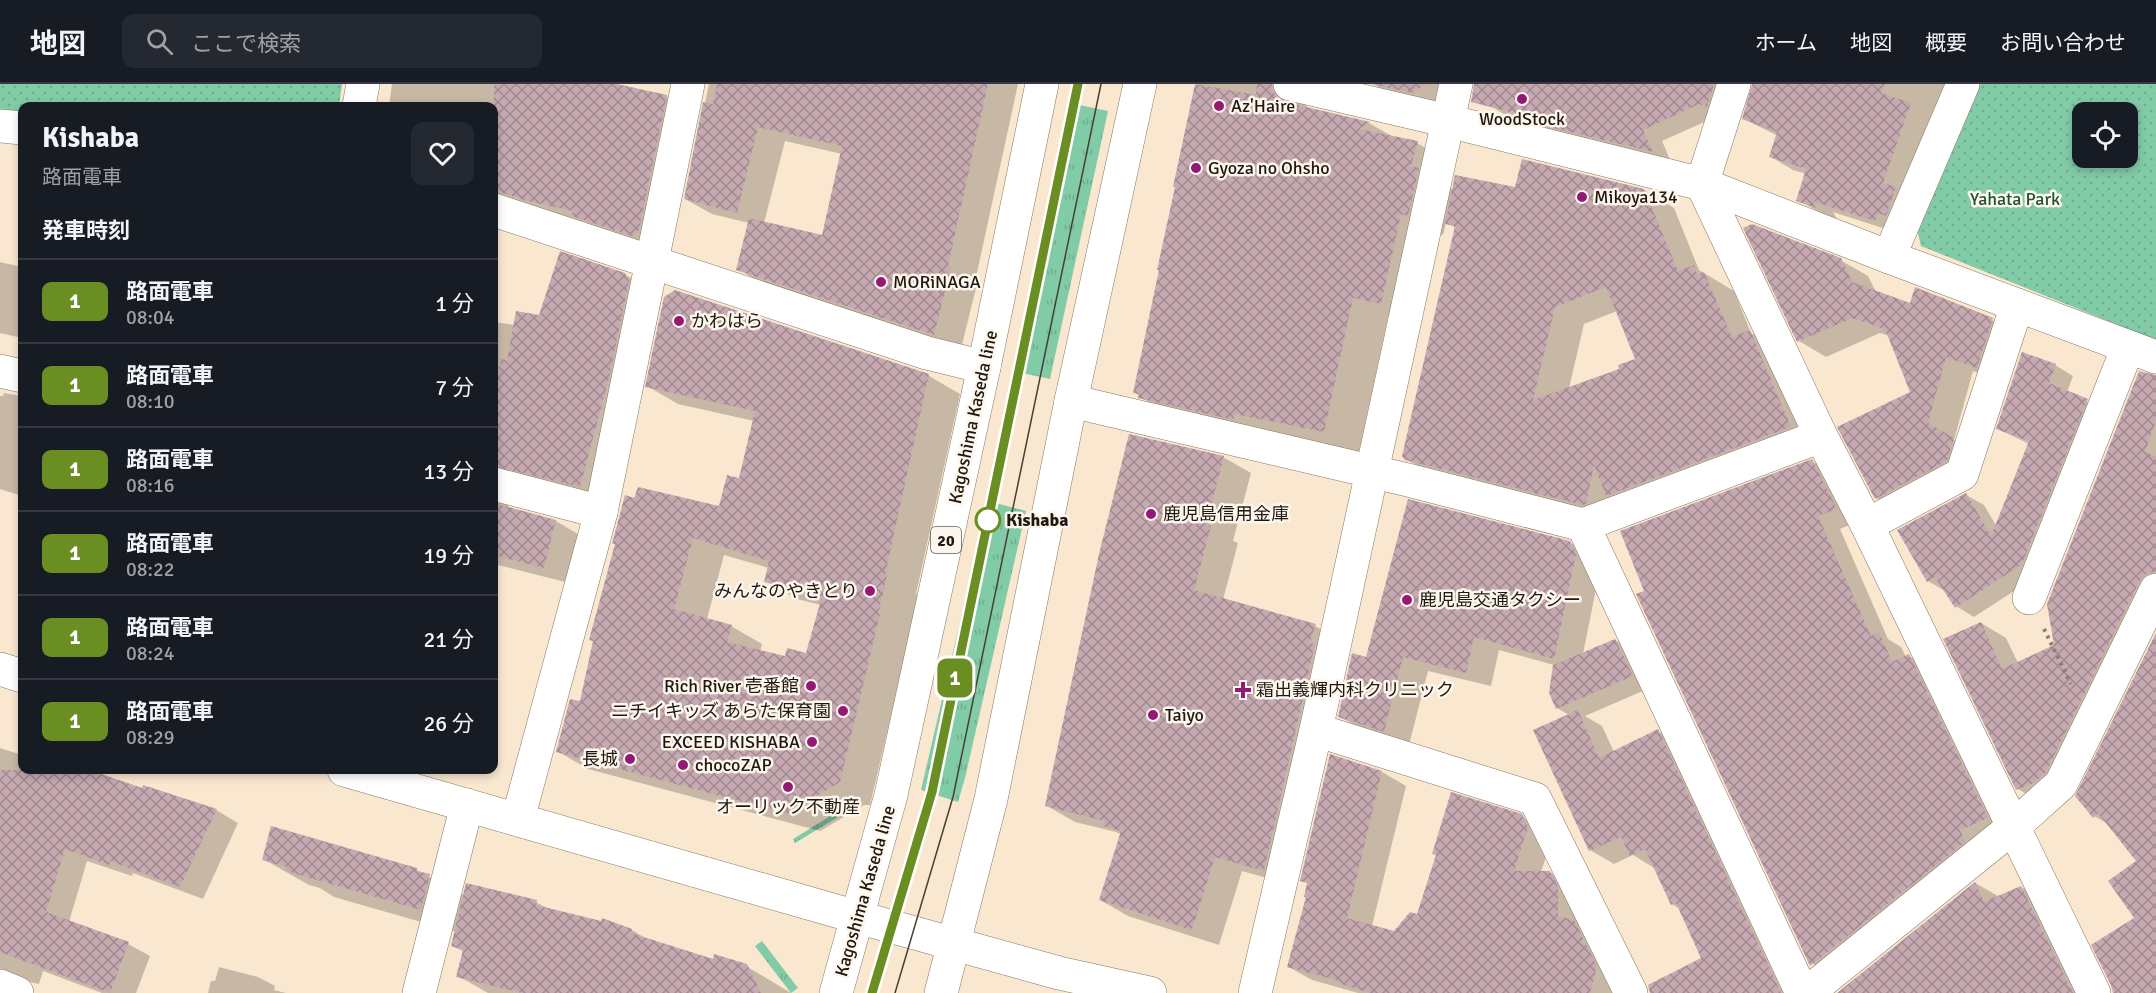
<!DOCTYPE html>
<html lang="ja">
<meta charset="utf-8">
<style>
body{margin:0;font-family:Signika,"Noto Sans JP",sans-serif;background:#242831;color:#f1f3f6;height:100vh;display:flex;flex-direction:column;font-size:22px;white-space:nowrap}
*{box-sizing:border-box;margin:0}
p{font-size:20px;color:#9ea1a6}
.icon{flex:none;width:33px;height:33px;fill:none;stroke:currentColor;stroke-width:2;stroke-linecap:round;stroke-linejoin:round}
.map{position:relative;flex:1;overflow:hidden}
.sheet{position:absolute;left:18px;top:18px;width:480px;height:672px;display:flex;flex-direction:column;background:#171b24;border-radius:12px;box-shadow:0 3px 9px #0003}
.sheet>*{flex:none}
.badge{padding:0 12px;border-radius:9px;font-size:21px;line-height:39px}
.controls{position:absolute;left:2072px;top:18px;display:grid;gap:12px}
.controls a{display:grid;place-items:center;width:66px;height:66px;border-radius:12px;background:#171b24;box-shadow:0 3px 9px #0003;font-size:30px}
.map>.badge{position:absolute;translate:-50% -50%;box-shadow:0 0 0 3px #fff}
h2{padding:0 24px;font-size:22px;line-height:54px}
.round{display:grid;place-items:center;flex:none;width:63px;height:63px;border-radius:12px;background:#242831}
.summary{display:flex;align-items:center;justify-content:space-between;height:102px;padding:0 24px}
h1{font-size:28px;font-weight:700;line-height:45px}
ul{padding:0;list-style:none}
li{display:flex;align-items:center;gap:18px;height:84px;padding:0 24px;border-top:2px solid #363941}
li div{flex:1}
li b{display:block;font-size:22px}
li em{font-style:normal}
li .badge{min-width:66px;font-weight:700;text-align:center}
header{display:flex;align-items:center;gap:36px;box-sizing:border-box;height:84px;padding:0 30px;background:#171b24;border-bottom:2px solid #363941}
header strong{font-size:28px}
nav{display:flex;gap:33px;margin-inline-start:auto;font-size:21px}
.search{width:420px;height:54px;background:#242831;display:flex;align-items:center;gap:15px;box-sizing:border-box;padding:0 21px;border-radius:12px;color:#9ea1a6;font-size:22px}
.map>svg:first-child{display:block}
.grass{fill:url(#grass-tufts)}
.park{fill:url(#park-dots);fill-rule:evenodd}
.shadow{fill:#0003;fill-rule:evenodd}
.building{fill:url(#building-cross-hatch);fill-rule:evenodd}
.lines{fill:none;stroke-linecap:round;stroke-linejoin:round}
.street-casing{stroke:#877763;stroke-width:34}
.secondary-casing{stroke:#877763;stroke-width:34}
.primary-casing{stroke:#877763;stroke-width:34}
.path{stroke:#8a7e6e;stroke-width:4;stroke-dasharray:3 4.5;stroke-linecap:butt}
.street{stroke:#fff;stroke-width:33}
.secondary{stroke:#fff;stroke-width:33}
.primary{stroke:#fff;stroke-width:33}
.tram{stroke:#483f34;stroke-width:1.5}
.line-casing{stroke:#fff;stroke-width:14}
.line{stroke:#6b8e23;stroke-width:9}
.poi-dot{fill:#941974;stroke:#fdf6ed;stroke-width:2}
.stop-dot{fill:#fff;stroke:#6b8e23;stroke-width:3}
.labels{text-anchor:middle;stroke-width:5;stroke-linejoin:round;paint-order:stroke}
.shield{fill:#fdf6ed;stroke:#625b52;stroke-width:1.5}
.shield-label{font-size:16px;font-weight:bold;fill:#1f1810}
.poi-label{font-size:18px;fill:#1f1810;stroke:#fdf6ed;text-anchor:start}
.park-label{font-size:18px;fill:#20503a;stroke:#fdf6ed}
.street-label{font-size:18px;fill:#1f1810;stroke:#fdf6ed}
.stop-label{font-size:18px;font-weight:bold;fill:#1f1810;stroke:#fdf6ed;text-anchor:start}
</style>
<header>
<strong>地図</strong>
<div class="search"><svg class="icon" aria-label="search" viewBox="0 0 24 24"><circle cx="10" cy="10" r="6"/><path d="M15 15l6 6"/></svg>ここで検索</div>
<nav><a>ホーム</a><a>地図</a><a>概要</a><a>お問い合わせ</a></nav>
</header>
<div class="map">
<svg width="2156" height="909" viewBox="0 0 2156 909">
<defs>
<pattern id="grass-tufts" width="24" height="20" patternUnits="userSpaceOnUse" patternTransform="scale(1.5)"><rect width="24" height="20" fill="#82cba7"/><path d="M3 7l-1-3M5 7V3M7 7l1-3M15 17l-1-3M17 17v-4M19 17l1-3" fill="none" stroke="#70ae8f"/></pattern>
<pattern id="park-dots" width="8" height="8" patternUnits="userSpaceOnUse" patternTransform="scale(1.5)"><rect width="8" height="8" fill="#82cba7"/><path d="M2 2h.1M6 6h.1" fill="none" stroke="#70ae8f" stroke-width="1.8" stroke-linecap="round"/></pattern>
<pattern id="building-cross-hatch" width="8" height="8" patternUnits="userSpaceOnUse" patternTransform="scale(1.5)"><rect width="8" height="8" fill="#c6a9b1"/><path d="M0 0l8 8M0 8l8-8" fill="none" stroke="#a0898f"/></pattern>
</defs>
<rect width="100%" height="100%" fill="#f9e7d0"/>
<!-- grass -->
<g class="grass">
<path d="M1070,19l38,8 -58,268 -38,-8z"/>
<path d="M988,417l38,10 -61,267 -7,24 -37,-12z"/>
<path d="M840,726l3,4 -48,29 -2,-4z"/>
<path d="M762,857l36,47 -7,5 -36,-47z"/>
</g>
<!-- park -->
<g class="park">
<path d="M0,0h342l-3,22h-317v7l-22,-2z"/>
<path d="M1979,0h177v256l-235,-94 -4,-17zM2082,28h45v46h-45z"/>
</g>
<!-- shadow -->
<g class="shadow">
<path d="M392,0h218l56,12 27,15 -33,139 -60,-19 -15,-9 -28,-6 -63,-21v-89h-105z"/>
<path d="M709,0h309l-43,198 2,2 -16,65 -197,-64 -26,-16 11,-46 -37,-9 -27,-15zM785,57l57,13 -19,83 -59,-14z"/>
<path d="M1196,0h128l-18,17 1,8 62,14 26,15 22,5 35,20 -6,23 8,4h190l30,18 25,62 35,21 17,42 29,16 40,95 -204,77 -179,-44 -31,-18 50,-231 -10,-5 -3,12 -7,-2 -20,90 -28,-6 -29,135 -89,-19 -95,-16 -35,-20 -5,-5zM1617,227l20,48 -16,11 -52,18 15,-64z"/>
<path d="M1373,0h92l-5,20 -55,-2z"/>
<path d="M1481,0h258l-19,31 -58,26 9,21 -120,-30 -16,-8 -26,-7 -20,-12z"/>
<path d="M1754,0h191l-47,149 -65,-21 4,7 -16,-6 -23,-13 8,-26 -13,-4 -22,-13 7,-21 -34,-17z"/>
<path d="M1840,176l28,16 8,16 35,12 5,-15 59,22 45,24 -16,47 -31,-11 -19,69 27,15 -78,59 -27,-16 36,-105 -23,-57 -9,-3 -54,24 -27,-16z"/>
<path d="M0,178l22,5v71l-22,-5z"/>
<path d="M624,190l33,19 4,8 -20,96 -28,108 -105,-7v11l48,12 32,19 -11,45 -83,-21v-242l21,3 25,-8z"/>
<path d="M675,207l254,85 31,18 -44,200 2,1 -9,38 1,1 -40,171h-6l-44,26 -232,-62 -31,-18 25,-48 53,-204 85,9 20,-28 14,-59 -76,-17 -31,-18zM724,471l45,13 -3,13 31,18 24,6 -14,50 -21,3 -26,-6 2,-8 -31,-18 -24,-7z"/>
<path d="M2055,281l18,11 -6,16 38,18 -65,164 -66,43 -18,-11 -11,-15 -17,-10 38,-86 18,10 13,22 32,-83 -31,-15z"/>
<path d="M2156,292v237l-113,191 -25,-15 -37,-166 25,15 12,25 38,-17z"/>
<path d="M4,309l18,3v100l-22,-7v-93h3z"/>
<path d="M1223,373l28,16 -18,68 5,2 -15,57 92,26 28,15 -51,244 -50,-14 -23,74 -91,-29 -28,-16 22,-65 -6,-3 -41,-10 -28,-16z"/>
<path d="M1812,377l22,13 25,47 -19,8 48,110 13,8 5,10 3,-1 22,13 78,162 -177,144 -22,-13 -164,-370z"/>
<path d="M1569,458l26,15 5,12 -17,85 32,-14 20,11 17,36 -67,29 17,10 12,26 44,-21 24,14 112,248h-143l52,-34 -23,-50 -8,-5 -16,-35 -23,-14 -19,9 -24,-14 -21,-135 -12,-7 -3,-43 -55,-15 -8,36 -63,-15 -19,74 -44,-14 -25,-14 27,-58z"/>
<path d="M2156,552v357h-42l23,-74 1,-58 -28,-36 -16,-9z"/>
<path d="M0,664l22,7v15h54l140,40 22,13 -35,76 -70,-26 -1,3 -45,-15 -18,61 59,22 22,12 -14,37h-34l-59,-22 -4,13 -19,-4 -20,13z"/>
<path d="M1382,688l24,14 -34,140 23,7 23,-18 103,-99 25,14 5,12 -10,30h8l25,14 50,107h-266l-46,-13 -23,-13z"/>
<path d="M263,775l154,11 48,26 71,6 15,9 81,19 18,11 64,20 32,5 45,27h-303l-30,-17 6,-24 -11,-6 3,-14 -122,-35 -14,-9 -11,-3z"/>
<path d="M1975,799l23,13 23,-9 23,13 45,93h-250z"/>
<path d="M219,883l39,10 17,9 -1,4 12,3h-78l3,-12h4z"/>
</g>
<!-- building -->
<g class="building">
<path d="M494,0h123l50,11 -28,135 -7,6 -60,-20 1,-5 -49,-11 -30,-10z"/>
<path d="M717,0h271l-40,182 3,1 -17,68 -198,-65 13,-52 73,17 20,-89 -84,-19 -21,86 -53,-14 19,-97 10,2z"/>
<path d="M1195,0l61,11 1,-11h15v6l5,7 8,5 85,20 -11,7 59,12 -7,25 8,2 -11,48 -7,-2 -20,90 -28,-6 -29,134 -89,-18 -2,6 -95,-22 1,-4 -6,-1 26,-123h-2l18,-83h-2z"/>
<path d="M1372,0h54l-14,9z"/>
<path d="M1474,0h240l-7,23 -8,-3 -56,26 10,22 -124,-30 1,-5 -59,-15z"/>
<path d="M1752,0h133l-4,9 30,10 -28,80 13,4 -10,29 -8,-3 -3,8 -63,-20 4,7 -20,-7 10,-32 -37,-12 8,-25 -35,-13z"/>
<path d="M1522,75l122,30 34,82 16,-6 3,9 7,-2 28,65 18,-7 41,97 -185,69 -12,-31 -8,39 -4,1 -177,-45 -3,-4 53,-230 -10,-2 10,-49 60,12zM1606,203l29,72 -17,6 1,4 -86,31 22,-93z"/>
<path d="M1752,140l89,34 11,24 58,21 5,-16 78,31 -16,50 -31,-11 -18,66 26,15 -7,23 -72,38 -38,-72 73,-35 -25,-63 -33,-11 -55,24 -54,-114z"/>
<path d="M560,167l65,22 4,8 -20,97 -29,109 -86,-21v-100l6,1 1,-8 6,1 9,-49 23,4z"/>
<path d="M675,206l254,84 -44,201 2,1 -9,38h2l-40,168 -52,32 -232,-62 14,-53 10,2 13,-60 -4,-1 26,-96h-3l13,-49 9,3 4,-11 81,19 8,-31 12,3 16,-67 -110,-24 19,-90zM693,454l76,23 -5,21 58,14 -16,57 -19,-5 -2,8 -58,-14 5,-17 -58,-16z"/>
<path d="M2022,268l34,12 -7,19 39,16 -66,165 -67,44 -20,-31 -8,5 -30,-52 69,-37 25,43 38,-95 -33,-12z"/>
<path d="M2139,287l17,4v46l-11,31 11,4v115l-10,3 -7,8 -93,190 -11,10 -19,8 -73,-151 38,-17 21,47 52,-24 -7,-41z"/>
<path d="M1129,350l95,22 -18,69 5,1 -17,64 122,34 -6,19 5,1 -51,227 -49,-14 -23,73 -93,-30 22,-69 -18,-5 1,-5 -59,-15 54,-252z"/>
<path d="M1812,375l25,50 -19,7 53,120 8,-4 13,30 17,-8 79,164 -28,12 5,12 -155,124 -174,-372 8,-3 -24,-60z"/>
<path d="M1408,415l162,42 6,13 -22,105 -80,-22 -8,36 -63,-16 -19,75 -46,-15 14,-64 14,4z"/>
<path d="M494,419l62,17 -12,48 -50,-13z"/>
<path d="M2156,549v360h-43l-2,-8 -20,-40 43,-27 -26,-37 28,-20 -38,-48 -5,5 -18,-22z"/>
<path d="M1615,555l18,37 -77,33 -7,-16 4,-28z"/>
<path d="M1578,626l21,48 59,-29 123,264h-131l-2,-8 53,-27 -25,-55 -5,2 -26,-56 -15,7 -9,-19 -32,14 -56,-121z"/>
<path d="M1330,670l52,17 -35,147 47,13 16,-19 7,2 19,-59 -4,-1 19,-62 71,22 6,13 -14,44h36l8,16v29l16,4 9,18 -1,5 4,1 11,22 -7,27h-220l-32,-10 1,-2 -52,-14 19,-70h-2l3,-14 -7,-2z"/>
<path d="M0,686h90l52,18 1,-3 74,24 -37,78 -70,-26 -1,4 -44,-16 -19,63 83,30 -19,51 -110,-41z"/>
<path d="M271,742l146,42v3l13,3 -9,36 -135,-39 1,-4 -25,-7z"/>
<path d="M1975,798l9,20 37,-16 52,107h-236z"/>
<path d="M466,799l71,17 -1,5 65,16 1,-3 30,11 -1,4 82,26 1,-5 33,10 14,29h-239l-66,-16 7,-27 -12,-4z"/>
</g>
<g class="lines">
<defs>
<g id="street">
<path d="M1290,0l158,37 254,63 187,73 267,100"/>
<path d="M1734,0l-32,100 119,252 46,89 227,468"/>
<path d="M359,22l4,-22"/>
<path d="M0,42l22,2"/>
<path d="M494,126l433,143 57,14"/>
<path d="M1889,173l74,-173"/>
<path d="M0,287l22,5"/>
<path d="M1071,317l337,79 175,45 219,468"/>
<path d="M494,400l107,28"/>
<path d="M1583,441l238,-89"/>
<path d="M1867,441l95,-51 55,-169"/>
<path d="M2029,514l99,-251"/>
<path d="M1316,646l219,69 96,194"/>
<path d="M518,735l83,-307 87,-428"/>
<path d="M0,902l17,7"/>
<path d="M419,909l48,-188"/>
<path d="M1255,909l61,-263 140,-646"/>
<path d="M1807,909l206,-166 48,-43 95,-194"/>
</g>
<g id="secondary">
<path d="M0,585l22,7"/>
<path d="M344,686l513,147 202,56 91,20"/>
</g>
<g id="primary">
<path d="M836,909l55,-198 93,-428 58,-283"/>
<path d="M941,909l50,-194 80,-398 69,-317"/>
</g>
</defs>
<!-- street casing -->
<use href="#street" class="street-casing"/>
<!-- secondary casing -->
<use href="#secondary" class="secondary-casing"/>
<!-- primary casing -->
<use href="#primary" class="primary-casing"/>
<!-- path -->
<path class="path" d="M2044,545l27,55"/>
<!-- street -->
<use href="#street" class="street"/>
<!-- secondary -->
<use href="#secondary" class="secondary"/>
<!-- primary -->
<use href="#primary" class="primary"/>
<!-- tram -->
<g class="tram">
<path d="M872,909l60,-201 146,-708"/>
<path d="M895,909l58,-196 148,-713"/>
</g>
</g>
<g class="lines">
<defs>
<path id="line" d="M872,909l60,-201 146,-708"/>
</defs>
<!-- line casing -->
<use href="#line" class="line-casing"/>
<!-- line -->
<use href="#line" class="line"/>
</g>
<!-- markers -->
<g class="poi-dot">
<circle cx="1522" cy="15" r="6"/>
<circle cx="1219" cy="22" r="6"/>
<circle cx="1196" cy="84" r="6"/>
<circle cx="1582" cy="113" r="6"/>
<circle cx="881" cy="198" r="6"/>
<circle cx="679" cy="237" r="6"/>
<circle cx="1151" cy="430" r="6"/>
<circle cx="870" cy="507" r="6"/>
<circle cx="1407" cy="516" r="6"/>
<circle cx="811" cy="602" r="6"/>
<path d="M1240 597h6v6h6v6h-6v6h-6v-6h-6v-6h6z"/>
<circle cx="843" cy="627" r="6"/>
<circle cx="1153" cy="631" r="6"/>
<circle cx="812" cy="658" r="6"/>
<circle cx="630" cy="675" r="6"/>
<circle cx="683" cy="681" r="6"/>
<circle cx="788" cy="703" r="6"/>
</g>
<circle class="stop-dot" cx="988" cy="436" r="12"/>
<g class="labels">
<!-- shield labels -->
<rect class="shield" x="931" y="443" width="30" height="26" rx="4.5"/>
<g class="shield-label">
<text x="946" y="462">20</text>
</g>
<!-- poi labels -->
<g class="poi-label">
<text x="1231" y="28">Az'Haire</text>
<text x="1522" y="41" text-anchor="middle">WoodStock</text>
<text x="1208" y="90">Gyoza no Ohsho</text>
<text x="1594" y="119">Mikoya134</text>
<text x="893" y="204">MORiNAGA</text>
<text x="691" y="243">かわはら</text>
<text x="1163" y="436">鹿児島信用金庫</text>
<text x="858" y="513" text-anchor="end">みんなのやきとり</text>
<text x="1419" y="522">鹿児島交通タクシー</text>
<text x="799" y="608" text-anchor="end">Rich River 壱番館</text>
<text x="1256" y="612">霜出義輝内科クリニック</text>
<text x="831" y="633" text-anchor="end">ニチイキッズ あらた保育園</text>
<text x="1165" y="637">Taiyo</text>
<text x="800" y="664" text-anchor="end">EXCEED KISHABA</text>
<text x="618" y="681" text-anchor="end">長城</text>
<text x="695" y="687">chocoZAP</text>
<text x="788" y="729" text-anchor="middle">オーリック不動産</text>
</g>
<!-- park labels -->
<g class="park-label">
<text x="2015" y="121">Yahata Park</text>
</g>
<!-- street labels -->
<g class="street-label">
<text transform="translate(973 333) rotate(-78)" y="6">Kagoshima Kaseda line</text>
<text transform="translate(865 807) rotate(-74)" y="6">Kagoshima Kaseda line</text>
</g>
<!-- stop labels -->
<g class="stop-label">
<text x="1006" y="442">Kishaba</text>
</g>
</g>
</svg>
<div class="controls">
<a><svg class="icon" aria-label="locate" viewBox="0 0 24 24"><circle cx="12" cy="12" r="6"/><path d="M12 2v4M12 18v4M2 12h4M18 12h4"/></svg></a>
</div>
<b class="badge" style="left:955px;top:594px;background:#6b8e23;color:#fff">1</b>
<section class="sheet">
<div class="summary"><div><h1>Kishaba</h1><p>路面電車</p></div><a class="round"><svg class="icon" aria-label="heart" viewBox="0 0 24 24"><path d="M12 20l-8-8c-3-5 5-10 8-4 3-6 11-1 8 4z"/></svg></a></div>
<h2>発車時刻</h2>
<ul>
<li><span class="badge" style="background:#6b8e23;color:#fff">1</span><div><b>路面電車</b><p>08:04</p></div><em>1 分</em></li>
<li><span class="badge" style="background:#6b8e23;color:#fff">1</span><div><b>路面電車</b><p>08:10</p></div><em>7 分</em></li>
<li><span class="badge" style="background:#6b8e23;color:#fff">1</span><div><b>路面電車</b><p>08:16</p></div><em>13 分</em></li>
<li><span class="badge" style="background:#6b8e23;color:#fff">1</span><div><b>路面電車</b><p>08:22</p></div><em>19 分</em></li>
<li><span class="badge" style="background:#6b8e23;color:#fff">1</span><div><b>路面電車</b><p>08:24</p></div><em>21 分</em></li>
<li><span class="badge" style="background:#6b8e23;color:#fff">1</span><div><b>路面電車</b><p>08:29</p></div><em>26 分</em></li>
</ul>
</section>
</div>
